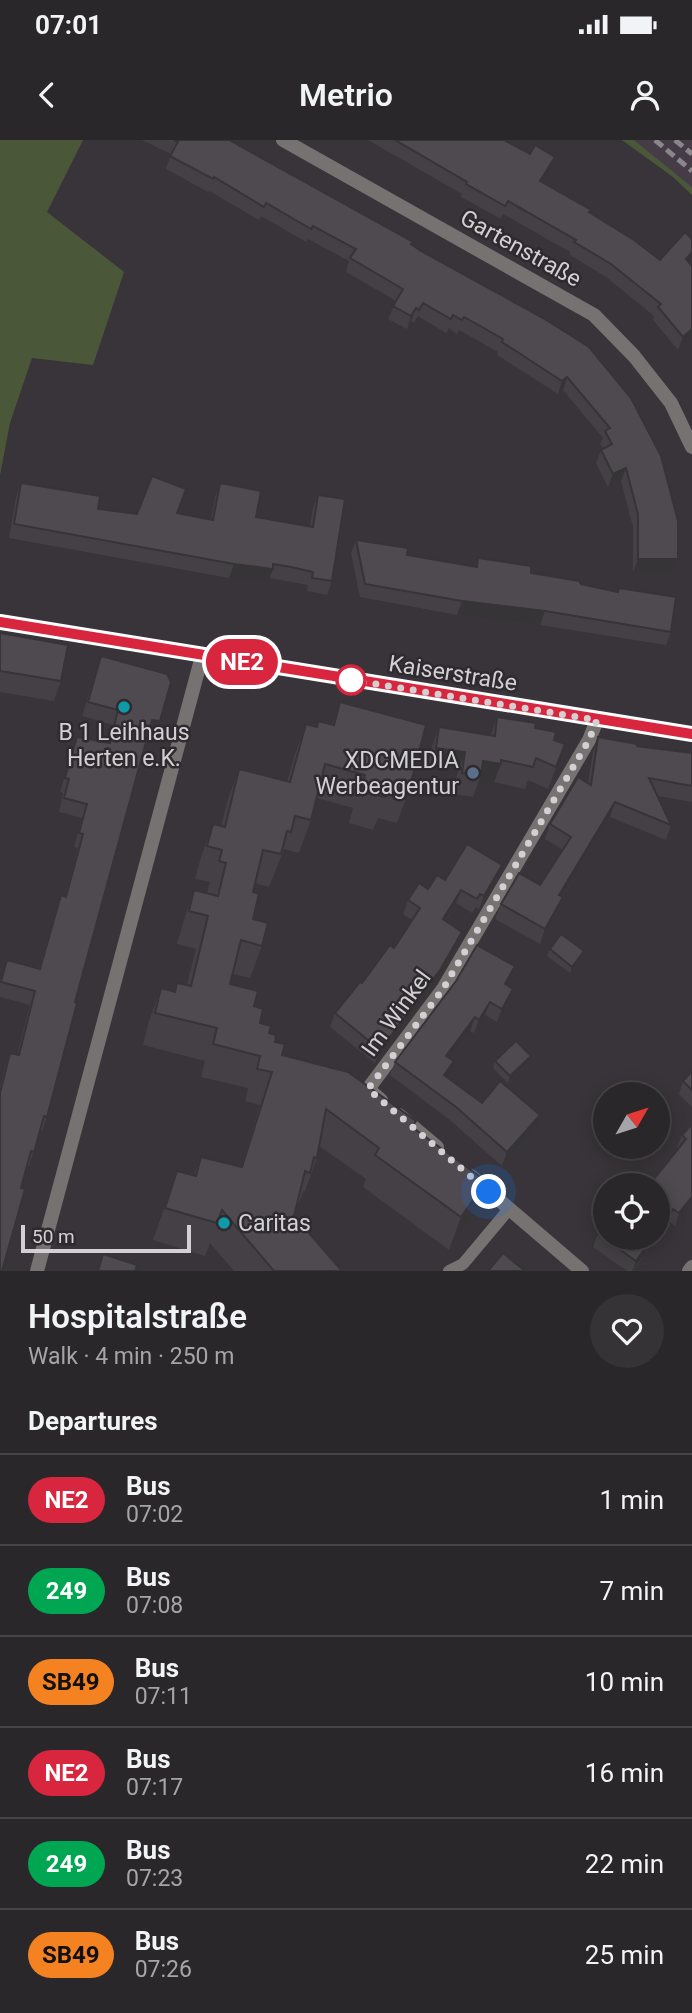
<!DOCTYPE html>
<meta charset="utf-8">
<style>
body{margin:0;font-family:Roboto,sans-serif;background:#363337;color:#f1f3f6;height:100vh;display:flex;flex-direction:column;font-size:26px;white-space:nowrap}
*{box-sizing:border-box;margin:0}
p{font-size:23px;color:#a5a5a9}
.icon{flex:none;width:38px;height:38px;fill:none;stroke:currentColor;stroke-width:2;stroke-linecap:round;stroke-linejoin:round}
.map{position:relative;height:1131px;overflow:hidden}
.sheet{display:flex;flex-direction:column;background:#2a272b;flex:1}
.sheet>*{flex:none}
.badge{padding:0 14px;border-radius:23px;font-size:24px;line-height:46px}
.needle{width:46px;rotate:51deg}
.buttons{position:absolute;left:593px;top:942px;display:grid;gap:14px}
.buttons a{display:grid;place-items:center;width:77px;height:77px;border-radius:50%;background:#2a272b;box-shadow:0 4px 18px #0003,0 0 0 2px #464447;font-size:35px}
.scale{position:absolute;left:21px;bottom:18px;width:170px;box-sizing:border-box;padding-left:7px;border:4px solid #d3d0d4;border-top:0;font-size:19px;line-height:24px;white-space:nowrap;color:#d3d0d4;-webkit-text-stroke:5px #2e2a2f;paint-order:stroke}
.you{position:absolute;width:35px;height:35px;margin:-18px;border:5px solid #fff;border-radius:50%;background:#1a73e8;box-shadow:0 0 0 10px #1a73e833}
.map>.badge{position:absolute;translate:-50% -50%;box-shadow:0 0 0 4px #fff}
h2{padding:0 28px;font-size:26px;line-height:63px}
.round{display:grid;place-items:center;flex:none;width:74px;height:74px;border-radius:37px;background:#363337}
.overview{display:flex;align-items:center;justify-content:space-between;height:119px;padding:0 28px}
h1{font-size:33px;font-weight:600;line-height:52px}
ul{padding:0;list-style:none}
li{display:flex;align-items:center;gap:21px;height:91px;padding:0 28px;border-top:2px solid #464447}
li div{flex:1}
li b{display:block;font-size:26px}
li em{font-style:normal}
li .badge{min-width:77px;font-weight:700;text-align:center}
.status{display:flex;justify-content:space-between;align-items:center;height:49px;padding:0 35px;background:#2a272b;direction:ltr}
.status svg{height:19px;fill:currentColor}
header{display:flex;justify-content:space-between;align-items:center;height:91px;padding:0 28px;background:#2a272b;font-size:32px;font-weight:600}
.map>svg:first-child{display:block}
.built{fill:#453c47}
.green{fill:#4a5839}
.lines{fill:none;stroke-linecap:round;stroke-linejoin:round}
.service{stroke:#767272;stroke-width:12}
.minor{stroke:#767272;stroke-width:14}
.secondary{stroke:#9b9494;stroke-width:14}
.rail{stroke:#8a878b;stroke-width:5;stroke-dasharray:10 5;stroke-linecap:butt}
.wall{fill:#444045}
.shaded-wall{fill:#373438}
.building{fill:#4f4a50;stroke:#373438;stroke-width:2}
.line-casing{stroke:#fff;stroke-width:16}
.line{stroke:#d7263d;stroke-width:10}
.walk{stroke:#d3d0d4;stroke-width:7;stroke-dasharray:0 12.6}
.stop-dot{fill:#fff;stroke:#d7263d;stroke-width:3.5}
.culture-dot{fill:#0f9aa8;stroke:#2e2a2f;stroke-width:2.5}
.service-dot{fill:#5c6f8a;stroke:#2e2a2f;stroke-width:2.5}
.labels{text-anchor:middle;stroke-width:5;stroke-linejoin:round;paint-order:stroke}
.street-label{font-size:23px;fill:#d3d0d4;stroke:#2e2a2f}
.poi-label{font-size:23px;fill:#d3d0d4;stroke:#2e2a2f}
</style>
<div class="status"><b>07:01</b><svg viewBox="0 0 49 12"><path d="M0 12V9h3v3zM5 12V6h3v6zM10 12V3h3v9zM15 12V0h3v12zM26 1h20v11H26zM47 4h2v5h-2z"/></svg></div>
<header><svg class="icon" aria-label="back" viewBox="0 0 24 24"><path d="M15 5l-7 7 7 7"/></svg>Metrio<svg class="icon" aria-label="person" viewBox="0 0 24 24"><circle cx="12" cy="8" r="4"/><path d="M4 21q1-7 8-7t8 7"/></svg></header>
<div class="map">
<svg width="692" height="1131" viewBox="0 0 692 1131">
<rect width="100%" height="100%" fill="#383439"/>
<!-- built -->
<path class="built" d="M634,0h58v47z"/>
<!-- green -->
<g class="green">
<path d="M0,0h83l-36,72 77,60 -31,93 -61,-7 -22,65 -10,52z"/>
<path d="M622,0h12l58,47v8l-19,-18z"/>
</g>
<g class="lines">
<!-- service -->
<path class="service" d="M449,1131l14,-7 46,-55"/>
<!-- minor -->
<g class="minor">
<path d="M283,0l311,175 40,41 37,47 21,44"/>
<path d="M381,960l-13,-11 75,-100 146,-249 8,-20"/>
<path d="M399,975l38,32"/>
<path d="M471,1036l111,95"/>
<path d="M37,1131l165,-615"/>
<path d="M689,1131l3,-4"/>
</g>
<!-- secondary -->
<path class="secondary" d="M0,482l692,112"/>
<!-- rail -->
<g class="rail">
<path d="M655,0l37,31"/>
<path d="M675,0l17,14"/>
</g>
</g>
<!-- wall -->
<g class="wall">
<path d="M142,0h87l360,207 84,225h-40v-45l-12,-46 -13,6 -12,-24 5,-13 2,-1 -3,-5 3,-6 -40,-48 -5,4 -61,-39 1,-3 -39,-22 -2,4 -8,-6 -3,5 -28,-17 -4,7 -3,-2 -4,8 -19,-10 8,-18 -50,-29 3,-11 -41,-22 -2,3 -45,-26 -2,4 -50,-29 -1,1 -42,-23 5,-15z"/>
<path d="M368,0h136l26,14 25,3 -4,13 -8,13 47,30 70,47 29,3 3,3v72l-14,12 -25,-30 1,-4 -48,-39 -36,-22v-3l-67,-38 -2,5 -40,-22 1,-3z"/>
<path d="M21,343l77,26 39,5 40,-1 34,7 4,-23 5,-14 36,34 54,9 3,-18 5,-13 14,86 -5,14 -20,-4 1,-6 -22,-4 -17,-3 -1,5 -39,-5 -220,-40 7,-41z"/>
<path d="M356,400l51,15 68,12 3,-9 53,15 86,19 2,-4 52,44 -5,13 -126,-20 -83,-10 -97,-18 -9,-44z"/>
<path d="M0,493l61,48 -7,20 -54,-9z"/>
<path d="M101,516l59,65 -5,14 -7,-1 -73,268 -28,115 -5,14h-2l-11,35h-2l-27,105v-184l5,-20 5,-14 7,2 13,-50 -30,-8v-16l7,-21 32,8 17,-58 5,-15 4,1 13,-48 -4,-1 8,-29 -23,-6 4,-19 -3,-1 17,-55 31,6 5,-18 -31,-9z"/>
<path d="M340,562l69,88 -12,33 -19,-5 -5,12 -24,-7 4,-15 -36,-10 -6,22 -12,33 -15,-4 -15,38 -14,-4 -2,9v27l9,27 -12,32 -17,-4 -3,10 24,22 6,17 9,10 13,22 134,66 -3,8 73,52 -11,33 -26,36 -86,-63 3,-8 -47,-33 -2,12 -12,33 -1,-1 -6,15h-1l-3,11 48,55h-108l-24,-28 -5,13 -52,-16 24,-69 17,4 7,-18 40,10 19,-62 -15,-4 3,-13 -47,-11 4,-16 -62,-16 6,-24 12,-33 13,4 3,-9 10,2 9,-36 -19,-5 6,-21 11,-33 13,3 3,-11 -15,-3 6,-22 12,-33 8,3 6,-25 12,-33 48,13 7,-25 12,-33 10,3 16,-2z"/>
<path d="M497,577l38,11 19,12 11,4 -17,45 -20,-9 -3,9 -31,-7 -1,3 -15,-2 -5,14 -19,-3 3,-20 -29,-4 3,-21 8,-22 52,8z"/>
<path d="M598,597l39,9 55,7v49l-34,-6 13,29 -5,15 -56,-23 -48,80h1l-6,15 -17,32 -45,-25 6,-15 39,-19 23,-35 -18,-11 5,-15 38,-41 5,-31z"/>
<path d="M497,739l-18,30 -3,-2 -4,6 -16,-10 -10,18 16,11 -5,13 -22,39 -60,79 -45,-36 5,-14 59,-65 18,-28 -9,-6 5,-14 37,-20z"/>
<path d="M550,809l34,2 -2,7 -12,15 -23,-17z"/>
<path d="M510,840l-3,5 1,18 -11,19 -12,-7 -11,18 -4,-2 -20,27 4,3 -7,16 35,26 53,26 -33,37 -51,-45 -61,-46 5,-13 61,-81z"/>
<path d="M495,921l33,2 -20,20 -15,-15z"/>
<path d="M692,931v36l-13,-13 4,-13z"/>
<path d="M692,984v80l-17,22 -6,-5 9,-72 -1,-1 5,-13z"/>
<path d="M598,1094l59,3 -24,34h-6l-34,-24z"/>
</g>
<!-- shaded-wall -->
<g class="shaded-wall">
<path d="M555,17l-4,13 -15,24 4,-13z"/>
<path d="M692,112v7l-11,13 5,-13z"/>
<path d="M416,168l-5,13 -4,8 4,-13z"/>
<path d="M692,189v9l-14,12 5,-13z"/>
<path d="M567,237l-4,13 -5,4 4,-13z"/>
<path d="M626,328l-5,13 -13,6 5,-13z"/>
<path d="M638,419h40l-5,13h-40z"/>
<path d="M234,424l39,5 -5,14 -39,-5z"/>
<path d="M462,461l83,10 -5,14 -83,-10z"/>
<path d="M152,580l8,1 -5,14 -8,-1z"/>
<path d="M436,608l29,4 -8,22 -29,-4z"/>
<path d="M483,621l18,3 -8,21 -15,-2 3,-8z"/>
<path d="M615,662l-5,15 -56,93 5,-15z"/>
<path d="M502,725l-5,14 -18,30 5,-13z"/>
<path d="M461,750l-5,13 -18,30 5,-14z"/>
<path d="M563,757l-6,15 -17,32 5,-15z"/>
<path d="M462,792l-5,13 -22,39 -60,79 5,-13z"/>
<path d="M584,811l-2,7 -12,15 2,-6z"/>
<path d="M515,826l-5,14 -10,18 5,-14z"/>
<path d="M513,849l-5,14 -11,19 5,-13z"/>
<path d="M490,862l-5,13 -11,18 5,-13z"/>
<path d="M475,877l-5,14 -29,39 5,-14z"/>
<path d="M531,916l-3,7 -20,20 2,-7z"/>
<path d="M454,921l-5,14 -10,13 5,-13z"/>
<path d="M540,975l-5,14 -33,37 5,-14z"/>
<path d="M486,1041l-11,33 -26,36 12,-33z"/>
<path d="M692,1057v7l-17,22 4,-13z"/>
<path d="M673,1069l-4,12 -11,15v-6z"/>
<path d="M653,1097h4l-25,34 4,-10z"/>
</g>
<!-- building -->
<g class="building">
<path d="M174,0h55l184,102 -2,2 10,7 122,67 46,29 42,51 30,58 17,65v38h-40v-45l-12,-46 -13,6 -12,-24 11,-6 -7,-13 5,-3 -43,-51 -5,4 -60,-39 1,-3 -39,-22 -2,3 -9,-5 -2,4 -28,-16 -4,7 -3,-2 -5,8 -18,-10 10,-17 -53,-31 6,-9 -43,-23 -2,3 -45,-26 -2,4 -50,-30 -1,2 -43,-23 8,-14z"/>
<path d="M395,0h109l26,14 5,-9 20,12 -15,24 51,29 -2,2 45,28 26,20 25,-28 7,7v13l-6,7 6,7v63l-9,8 -25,-30 3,-3 -50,-40 -37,-22 2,-2 -68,-39 -3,5 -39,-22 1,-2z"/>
<path d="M152,336l34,13 -9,24 36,7 7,-37 41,8 -5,26 57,10 5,-32 27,4 -13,82 -20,-3 1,-6 -22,-5 -18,-3v5l-39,-5 -220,-40 7,-41 79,13 -2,13 39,5z"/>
<path d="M356,400l52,8 -1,7 70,12 1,-9 53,8v7l48,8 2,3 37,8 1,-4 57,9 -5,35 -126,-21 -83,-10 -97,-17z"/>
<path d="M0,493l68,12 -7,36 -61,-10z"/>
<path d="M101,516l66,18 4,8 -11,39 -8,-1 -77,282 2,1 -30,114 -3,-1 -10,36 -3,-1 -10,37 4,1 -23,82h-2v-178l10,-40 9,2 16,-64 -34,-9 6,-22 33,9 21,-74 5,2 17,-63 -4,-1 8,-29 -23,-6 5,-19 -4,-1 12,-41 33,6 8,-33 -30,-8z"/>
<path d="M340,562l86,23 -17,65 -20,-5 -4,12 -24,-7 4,-15 -40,-11 -14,56 -16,-4 -4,16 -4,-1 -6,23 -18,-4 -10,42 6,2 -6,25 15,4 -6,23 -21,-6 -11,44 28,7 -4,15 9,3 -3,14 11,3 -2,7 7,2 -1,7 10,2 -3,11 66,17 68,49 -4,6 74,54 -25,36 -86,-62 4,-7 -53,-39 -9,49 -3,-1 -4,16 -5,-2 -11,45 48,55h-68l-52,-61 -5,13 -52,-15 12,-37 19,5 5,-19 41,10 30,-95 -15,-3 3,-13 -47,-12 4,-16 -62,-15 6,-25 14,4 2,-9 14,3 17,-70 -19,-5 5,-21 24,6 8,-33 -7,-2 3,-11 -15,-4 6,-22 12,3 14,-58 51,13 16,-58 11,3 1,-6 16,4z"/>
<path d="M497,577l39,6 -1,5 21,4 -2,8 11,4 -9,23 -20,-9 -3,9 -32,-7v4l-18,-3 -2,14 -19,-2 3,-21 -29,-4 3,-21 56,9z"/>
<path d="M598,597l39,7v2l55,7v33l-43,-8 22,47 -56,-23 -56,93 4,2 -18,32 -44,-25 18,-31 21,12 31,-48 -21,-13 28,-47 13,8z"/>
<path d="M467,704l35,21 -18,31 -4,-2 -3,5 -16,-9 -18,29 19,13 -22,38 -60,80 -45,-37 25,-31 2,1 28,-38 4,3 26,-40 -12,-8 11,-17 9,6 9,-14 8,5z"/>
<path d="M561,794l23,17 -12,16 -22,-18z"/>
<path d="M477,805l38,21 -10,18 8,5 -11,20 -12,-7 -11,18 -4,-3 -29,39 8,5 -10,14 38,28 18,-22 40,34 -33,37 -51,-45 -61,-45 61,-81z"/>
<path d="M516,901l15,15 -21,20 -15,-15z"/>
<path d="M692,931v19l-9,-9z"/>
<path d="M692,984v73l-13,16 -6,-4 -15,21v-45h-9l37,-46 -4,-4z"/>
<path d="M606,1083v14h47l-17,24 -38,-27z"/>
<path d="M503,1113l22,18h-37z"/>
<path d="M103,1114l34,11 -2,6h-37z"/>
</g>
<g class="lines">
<defs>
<path id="line" d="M0,482l692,112"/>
</defs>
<!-- line casing -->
<use href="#line" class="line-casing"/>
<!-- line -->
<use href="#line" class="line"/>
<!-- walk -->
<path class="walk" d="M351,540l246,40 -8,20 -146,249 -75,100 121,103"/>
</g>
<!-- markers -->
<circle class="stop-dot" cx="351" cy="540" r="14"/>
<g class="culture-dot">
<circle cx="124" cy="567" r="7"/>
<circle cx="224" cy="1083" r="7"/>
</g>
<circle class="service-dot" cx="473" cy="633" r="7"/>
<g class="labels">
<!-- street labels -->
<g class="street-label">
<text transform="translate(521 108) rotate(29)" y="8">Gartenstraße</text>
<text transform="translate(453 533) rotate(9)" y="8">Kaiserstraße</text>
<text transform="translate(396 873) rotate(-54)" y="8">Im Winkel</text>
</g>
<!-- poi labels -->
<g class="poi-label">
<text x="124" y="600">B 1 Leihhaus<tspan x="124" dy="26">Herten e.K.</tspan></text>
<text x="459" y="628" text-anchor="end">XDCMEDIA<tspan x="459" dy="26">Werbeagentur</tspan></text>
<text x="238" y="1091" text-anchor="start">Caritas</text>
</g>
</g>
</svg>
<div class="buttons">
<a><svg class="needle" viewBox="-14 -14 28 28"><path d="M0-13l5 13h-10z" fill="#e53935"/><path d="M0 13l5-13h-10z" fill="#a5a5a9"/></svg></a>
<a><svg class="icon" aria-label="locate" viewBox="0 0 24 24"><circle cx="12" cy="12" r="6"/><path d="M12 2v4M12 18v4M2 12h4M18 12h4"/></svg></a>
</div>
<div class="scale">50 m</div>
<div class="you" style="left:489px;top:1052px"></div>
<b class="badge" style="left:242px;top:522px;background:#d7263d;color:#fff">NE2</b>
</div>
<section class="sheet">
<div class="overview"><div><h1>Hospitalstraße</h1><p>Walk · 4 min · 250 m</p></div><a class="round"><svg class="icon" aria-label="heart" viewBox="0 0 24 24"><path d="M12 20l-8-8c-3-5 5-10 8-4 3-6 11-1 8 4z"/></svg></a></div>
<h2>Departures</h2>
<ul>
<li><span class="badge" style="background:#d7263d;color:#fff">NE2</span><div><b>Bus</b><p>07:02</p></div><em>1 min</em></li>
<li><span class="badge" style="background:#00a651;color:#fff">249</span><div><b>Bus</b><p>07:08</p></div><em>7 min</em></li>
<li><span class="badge" style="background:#f58220;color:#111">SB49</span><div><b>Bus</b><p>07:11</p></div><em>10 min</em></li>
<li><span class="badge" style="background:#d7263d;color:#fff">NE2</span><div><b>Bus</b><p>07:17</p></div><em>16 min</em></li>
<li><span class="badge" style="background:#00a651;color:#fff">249</span><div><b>Bus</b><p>07:23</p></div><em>22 min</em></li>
<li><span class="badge" style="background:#f58220;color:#111">SB49</span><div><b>Bus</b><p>07:26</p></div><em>25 min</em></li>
</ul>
</section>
